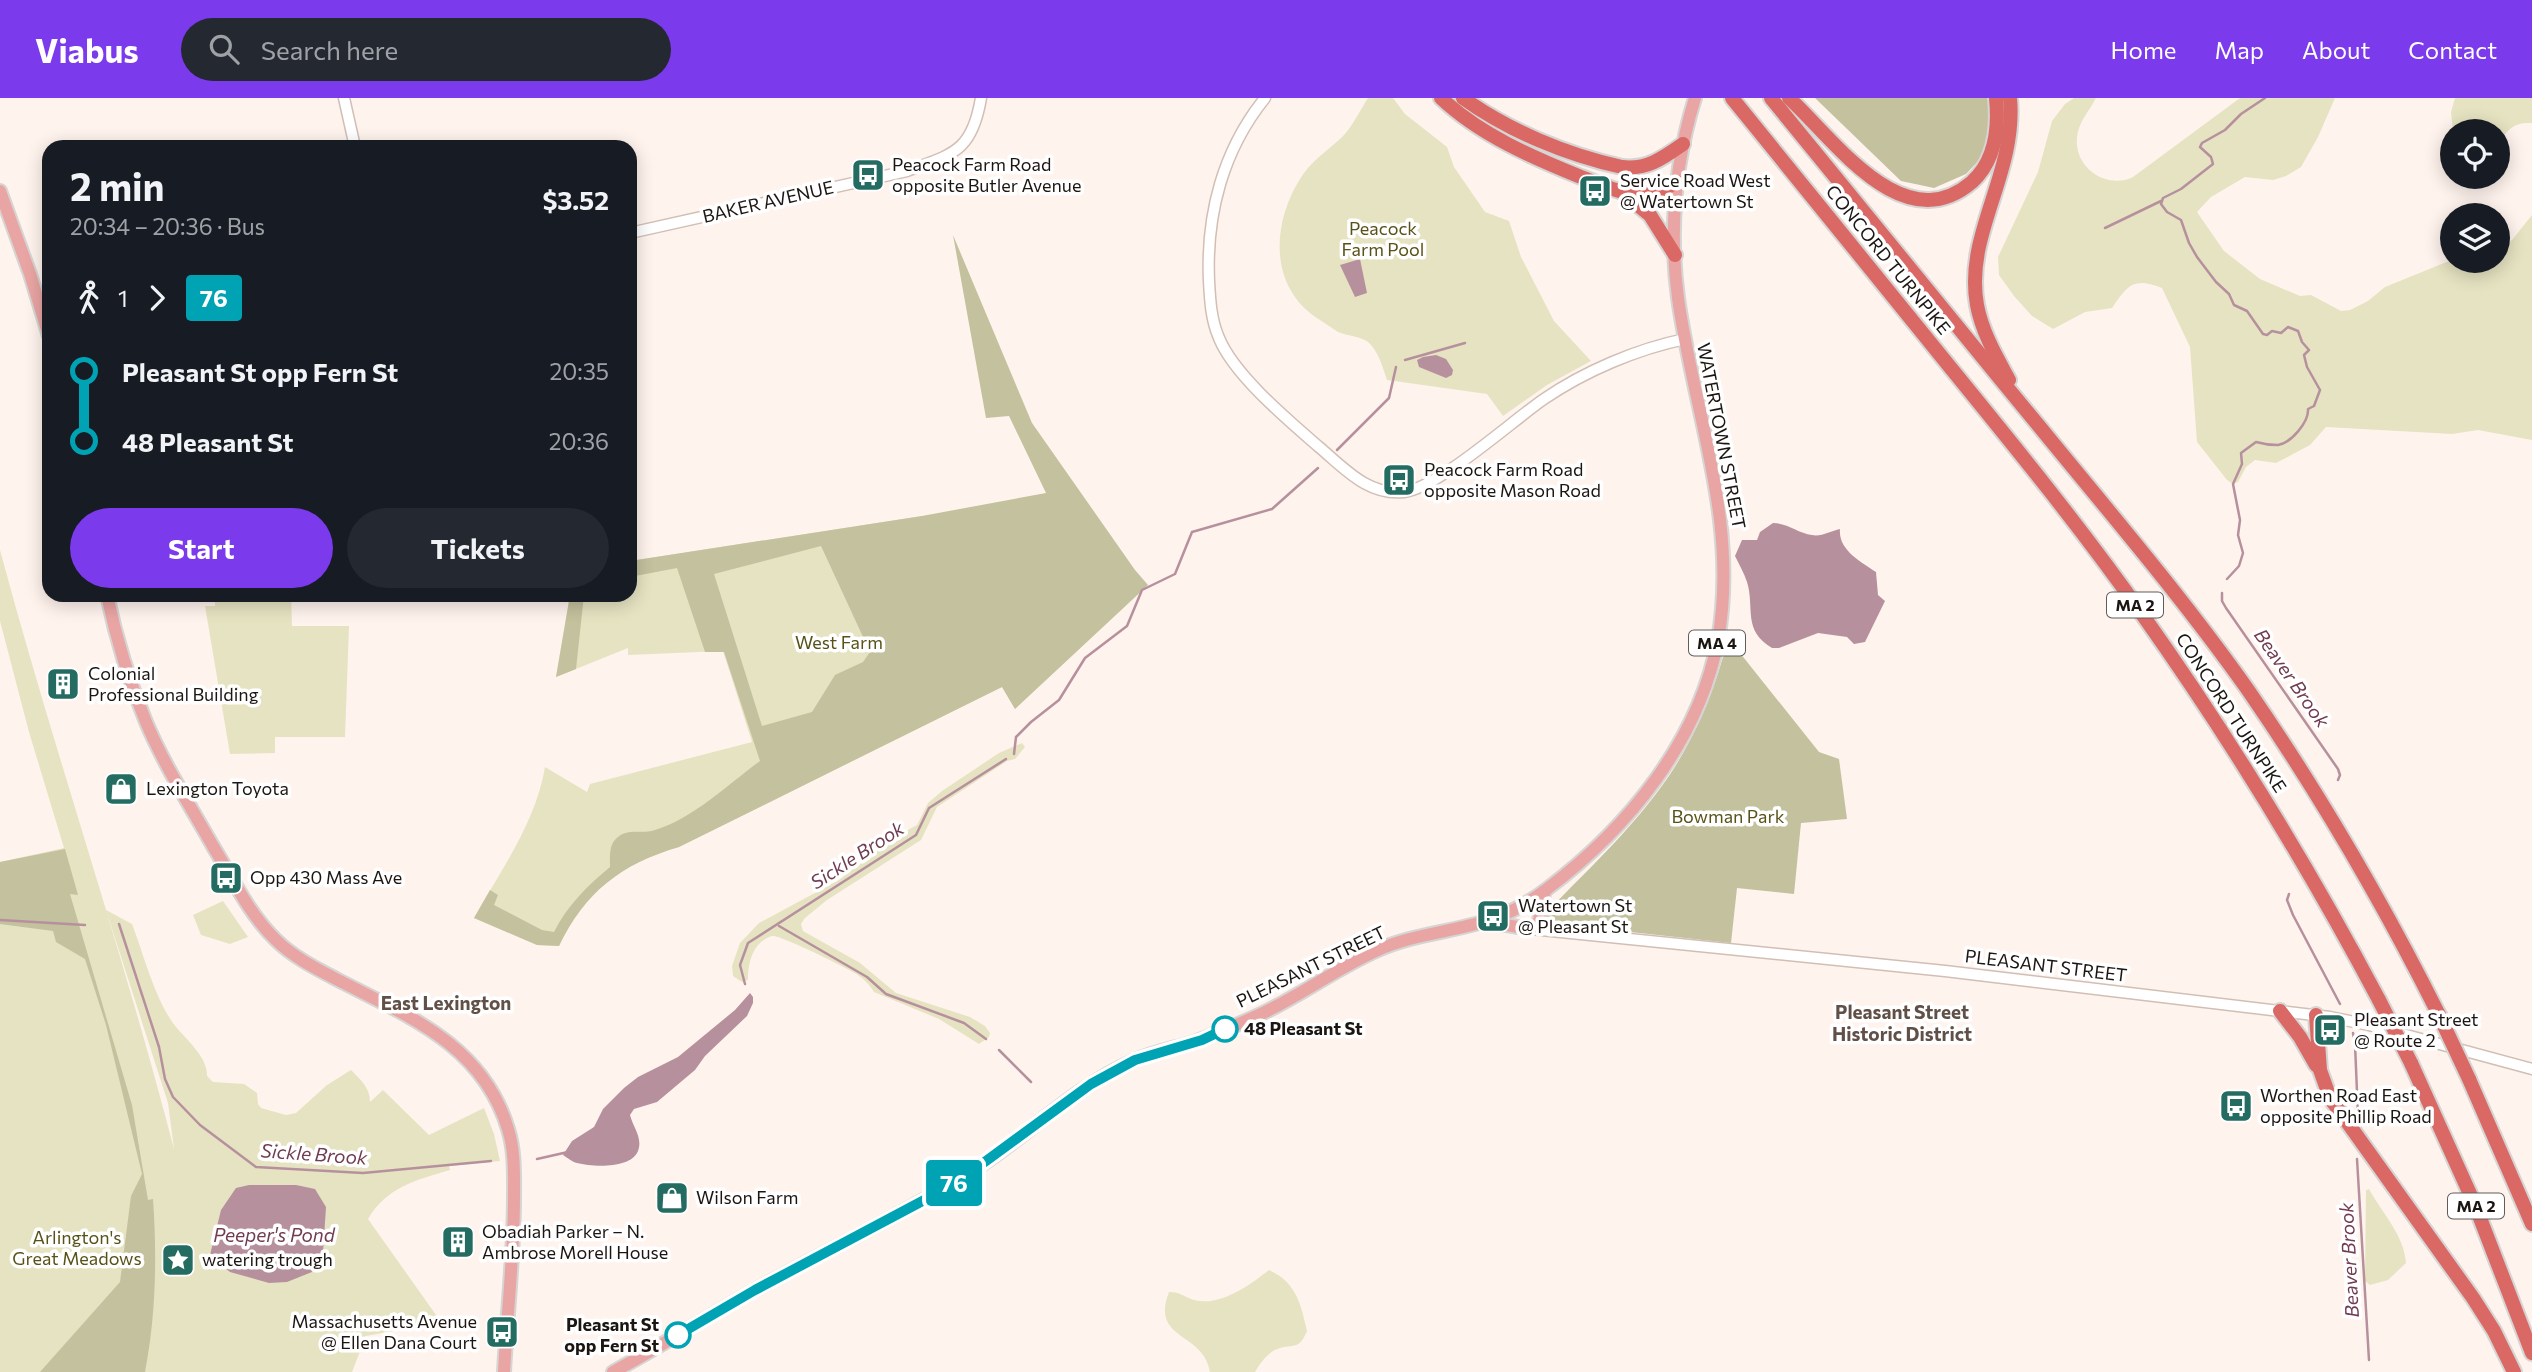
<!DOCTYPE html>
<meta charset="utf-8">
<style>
body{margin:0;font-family:Commissioner,sans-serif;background:#242831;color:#f1f3f6;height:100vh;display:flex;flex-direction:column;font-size:26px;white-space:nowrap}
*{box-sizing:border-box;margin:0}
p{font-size:23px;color:#9ea1a6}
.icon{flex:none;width:38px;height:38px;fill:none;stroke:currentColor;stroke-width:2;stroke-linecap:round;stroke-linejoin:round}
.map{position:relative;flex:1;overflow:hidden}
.details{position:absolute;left:42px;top:42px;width:595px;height:462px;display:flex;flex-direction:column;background:#171b24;border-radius:21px;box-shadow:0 4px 18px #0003}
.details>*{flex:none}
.badge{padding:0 14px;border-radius:5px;font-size:24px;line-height:46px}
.fabs{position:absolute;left:2440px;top:21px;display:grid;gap:14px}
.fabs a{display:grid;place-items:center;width:70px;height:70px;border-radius:50%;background:#171b24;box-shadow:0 4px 18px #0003;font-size:35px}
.map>.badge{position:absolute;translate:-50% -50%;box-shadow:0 0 0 4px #fff}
.legs{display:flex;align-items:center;gap:10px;height:77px;padding:0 28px;font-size:23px}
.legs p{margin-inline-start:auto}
.head{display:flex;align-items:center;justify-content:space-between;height:119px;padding:0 28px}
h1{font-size:38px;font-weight:700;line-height:52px}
.button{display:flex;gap:14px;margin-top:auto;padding:14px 28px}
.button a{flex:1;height:80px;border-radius:42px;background:#7c3aed;color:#fff;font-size:28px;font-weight:700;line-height:80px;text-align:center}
.button a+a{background:#242831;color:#f1f3f6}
ul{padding:0 28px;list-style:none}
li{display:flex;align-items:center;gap:24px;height:70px;font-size:26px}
li i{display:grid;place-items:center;width:10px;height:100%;margin:0 9px;background:currentColor}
li i::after{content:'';width:18px;height:18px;margin:-9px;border:5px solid;border-radius:50%;background:#171b24}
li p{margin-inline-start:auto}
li:first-child i{background:linear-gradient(#0000 50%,currentColor 0)}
li:last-child i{background:linear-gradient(currentColor 50%,#0000 0)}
header{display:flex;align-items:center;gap:42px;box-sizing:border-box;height:98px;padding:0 35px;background:#7c3aed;color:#fff}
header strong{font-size:33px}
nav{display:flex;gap:38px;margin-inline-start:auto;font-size:24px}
.search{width:490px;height:63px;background:#242831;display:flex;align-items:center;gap:18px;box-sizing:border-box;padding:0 24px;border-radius:38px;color:#9ea1a6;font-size:26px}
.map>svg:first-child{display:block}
.green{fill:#e6e3c2}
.forest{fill:#c4c19e;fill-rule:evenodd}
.water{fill:#b6919d}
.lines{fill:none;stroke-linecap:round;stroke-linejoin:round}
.stream{stroke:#b6919d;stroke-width:2.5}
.tertiary-casing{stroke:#d1bfb5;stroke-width:13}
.primary-casing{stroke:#d6d5d4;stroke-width:16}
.motorway-casing{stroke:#d6d5d4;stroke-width:18}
.tertiary{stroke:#fff;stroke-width:10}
.primary{stroke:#e9a5a3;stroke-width:12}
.motorway{stroke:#da6965;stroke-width:14}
.motorway-bridge-casing{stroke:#d6d5d4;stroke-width:18;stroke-linecap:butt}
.motorway-bridge{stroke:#da6965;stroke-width:14}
.line-1-casing{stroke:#fff;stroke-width:16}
.line-1{stroke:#00a3b4;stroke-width:10}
.stop-1-dot{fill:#fff;stroke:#00a3b4;stroke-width:3.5}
.labels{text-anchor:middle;stroke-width:7;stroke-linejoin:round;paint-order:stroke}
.shield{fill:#fff;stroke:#605c59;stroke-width:2}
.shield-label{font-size:16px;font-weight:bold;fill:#1c1612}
.poi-label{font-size:18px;fill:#1c1612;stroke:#fff;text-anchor:start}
.street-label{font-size:18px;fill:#1c1612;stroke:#fff}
.park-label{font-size:18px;fill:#595218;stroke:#fff}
.stop-label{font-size:18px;font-weight:bold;fill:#1c1612;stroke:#fff;text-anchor:start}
.water-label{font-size:19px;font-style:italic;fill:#713c50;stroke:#fff}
.neighbourhood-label{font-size:19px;font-weight:bold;fill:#605048;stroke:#fff}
</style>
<header>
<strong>Viabus</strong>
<div class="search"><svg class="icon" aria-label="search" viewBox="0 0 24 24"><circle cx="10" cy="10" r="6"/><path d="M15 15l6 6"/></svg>Search here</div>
<nav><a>Home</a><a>Map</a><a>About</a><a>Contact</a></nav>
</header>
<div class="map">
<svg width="2532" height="1274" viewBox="0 0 2532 1274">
<rect width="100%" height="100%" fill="#fff3ed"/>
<!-- green -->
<g class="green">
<path d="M1368,0h25l12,16 42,33 7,20 31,45 24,9 12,36 33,64 37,40 -44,24 -44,31 -16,-22 -100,-14c-4,-12 -9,-30 -19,-38 -8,-6 -21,-6 -30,-10 -6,-4 -12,-8 -18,-12 -51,-31 -49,-95 -20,-141 10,-17 27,-28 41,-41 11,-10 19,-28 27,-40z"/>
<path d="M2074,0h22c-7,14 -18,24 -19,40 -3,30 30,52 56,39l107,-79h95l-17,39 -17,30 -15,9 -13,4 -28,-3 -34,20 -14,15 27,39 36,28 40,17 11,-1 30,16 9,-1 18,-9 17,-14 64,-26h48v-11l15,-10 20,-25v225l-54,-10 -26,4 -126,-7 -16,18 -34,18 -21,-3 -9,7 -8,15 -5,2 -6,-4 -30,-38 -7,-95 -28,-59c-29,-11 -34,-3 -50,20l-27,4 -32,17 -21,-13 -18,-20 -15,-21 -1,-18 40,-85 14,-51 13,-17z"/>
<path d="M2455,0h77v25c-20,-1 -23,7 -35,21v-13h-44l-2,-19z"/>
<path d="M922,418l226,69 -133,124 -13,-22 -323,160c-58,17 -94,45 -120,99l-22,-1 -63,-27c27,-48 62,-96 71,-151l42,25 3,-8 162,-42 -29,-91 -95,4v-7l-72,29 14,-82h60v-34z"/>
<path d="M0,452c54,201 122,398 174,599l-6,-46 -62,-193 26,14c11,29 21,67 37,93 11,19 39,37 38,59l6,6 31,2 13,9 1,11 3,4 25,7 10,-2 31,-28 24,-15c10,10 19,18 19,32l13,-12 46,45 55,-27 10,26 6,27 -51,5 1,4c-34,10 -63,17 -82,49l73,103 -75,14 -14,36h-352v-510l64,-14 -35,-116 -29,-111z"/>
<path d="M215,497h76l1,31h57l-4,111h-70v16l-45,1 -25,-148h10z"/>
<path d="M1022,645l3,4 -10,12 -8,2 -70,46 -16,33 -94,60 -22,18 -4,6 2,7 57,32 36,30 74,24 15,9 5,7 -1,4 -10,7 -40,-25 -65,-27c-5,-8 -11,-14 -19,-19 -10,-6 -76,-39 -83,-37 -19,6 -24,26 -24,44l-6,2 -9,-6 -1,-10 8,-23 19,-20 80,-43 56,-43 22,-12 11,-22 14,-12 57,-38z"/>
<path d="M223,803l25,36 -18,7 -29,-9 -8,-20z"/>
<path d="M2369,1091c13,24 35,46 37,74l-18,17 -18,5 -5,-4 1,-91z"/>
<path d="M1269,1172c27,12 32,34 38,61 -8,18 -10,13 -27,17 -11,3 -19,14 -25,24h-45c-7,-41 -60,-31 -41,-80 12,0 15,5 25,8 26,7 56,-15 75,-30z"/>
</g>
<!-- forest -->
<g class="forest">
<path d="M1815,0h173v39l-7,21 -15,16 -32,14 -33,-7z"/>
<path d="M953,137l79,188 103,147 13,15 -133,124 -13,-22 -323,160c-58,17 -94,45 -120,99l-22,-1 -63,-27 16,-28 8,5 -4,10 48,25 12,2c13,-26 33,-46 56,-65 0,-8 -1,-19 4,-26 12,-15 26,-6 41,-11 39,-12 72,-45 105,-69l-36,-109h-19l-28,-84 -47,9v-16l292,-45 124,-23 -37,-77 -23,2zM821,448l49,106 -7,10 -28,13 -23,37 -50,14 -48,-152z"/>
<path d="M570,497h14l-8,74 -20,8z"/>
<path d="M1735,553l5,2 79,99 20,7 8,60 -46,4 -7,71 -57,-6 -6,55 -183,-20 -3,-9c45,-47 96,-93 131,-149 21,-34 36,-70 47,-108l5,-5z"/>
<path d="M65,751l13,46 -8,-1 62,211 16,95 5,-1c4,58 3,116 -8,173h-105l80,-90 11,-86 11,-22 -36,-149 -21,-66 -29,-17 -3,-11 -53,-7v-62z"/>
</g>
<!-- water -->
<g class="water">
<path d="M1360,161l7,34 -12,4 -15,-32z"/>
<path d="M1436,257l10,4 7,11 -1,5 -6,3 -27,-11 -2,-7 6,-3z"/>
<path d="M1773,425c14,0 25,10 39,12 9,2 19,-4 28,-6 -2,21 21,33 36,43l2,23 7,6 -20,41 -11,2 -7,-7 -29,-4 -39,15h-7c-30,-18 -17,-40 -25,-66 -3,-9 -8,-18 -12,-26l7,-16h15l3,-8z"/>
<path d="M750,895l3,4v6l-6,13 -42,40 -10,14 -38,32 -23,7 -4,6c3,12 13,23 8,36 -7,18 -45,16 -61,12 -5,-1 -9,-5 -14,-8l9,-14 22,-14 9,-18 21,-21 14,-11 40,-20 57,-47z"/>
<path d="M249,1087h47l19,4 11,18 -3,46 -11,19 -25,10 -18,1 -39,-11 -20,-17 11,-45 15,-22z"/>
</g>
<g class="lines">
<!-- stream -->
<g class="stream">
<path d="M2105,130l56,-27"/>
<path d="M1405,262l60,-17"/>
<path d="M1337,352l52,-52 7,-31"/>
<path d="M2227,481l12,-13 4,-13 -5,-18 2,-15 -7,-36 9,-20 -1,-11 15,-11c7,2 15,3 22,3 13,-2 31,-23 30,-36l6,-3 6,-16 -13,-23 -3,-12 5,-5 -7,-8 -4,-11 -10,-4 -7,6 -9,-2 -5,4 -4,-1 -16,-23 -13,-6 -5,-11 -13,-12 -19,-25 -8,-14 -8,-23 -14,-8 -6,-8 2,-6 18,-9 32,-25 -2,-7 -11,-10 2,-4 23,-13 16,-16 24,-16"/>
<path d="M2222,495v8l4,7 112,161 2,6 -2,5"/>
<path d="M1014,656l2,-17 15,-15 28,-22 26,-42 42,-32 15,-36 33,-16 17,-42 80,-23 46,-41"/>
<path d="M2289,796l-2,6 6,15 47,89"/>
<path d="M0,822l85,5"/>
<path d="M119,826l40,123 6,32 8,18 27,28 56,42 107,6 128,-12"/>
<path d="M779,828l88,51 19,17 78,29 22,16"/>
<path d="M745,886l-5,-19 8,-22 168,-108 13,-27 77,-49"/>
<path d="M2353,935l2,11 3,72"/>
<path d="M999,952l32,32"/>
<path d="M537,1061l31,-7"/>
<path d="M2357,1061l12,201"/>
</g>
<defs>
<g id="tertiary">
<path d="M344,0l11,49"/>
<path d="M1265,0c-42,52 -59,116 -56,183 1,19 2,39 10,57 15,37 69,82 100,109 25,21 49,49 85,45 34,-4 108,-71 140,-93 41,-28 93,-50 141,-60"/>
<path d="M630,135l277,-62c46,-17 65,-19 74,-73"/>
<path d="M1531,831l414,42 385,46 39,8 163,44"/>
</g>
<g id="primary">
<path d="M0,93l30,83 19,62"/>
<path d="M107,497c9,43 22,86 39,127 18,43 45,85 68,126 19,31 35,66 62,92 17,17 41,29 62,40 70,36 145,65 170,149 7,22 6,45 6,68 0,59 -7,117 -10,175"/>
<path d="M1488,824c13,1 36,8 46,5l6,-7 -1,-11 6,-18"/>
<path d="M613,1274c48,-26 94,-55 142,-82 70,-39 143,-73 211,-115 58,-35 104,-86 167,-114 20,-9 43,-13 64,-20 21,-8 42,-17 62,-26 41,-19 78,-47 119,-65 35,-16 75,-18 111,-30 22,-7 41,-18 58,-31 81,-61 152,-148 171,-249 21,-118 -24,-227 -40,-342 -9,-67 -3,-135 17,-200"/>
</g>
<g id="motorway">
<path d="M1441,0c39,37 91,59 140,79 19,7 40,17 61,18 13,0 24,-7 35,-13"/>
<path d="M1463,0c46,33 104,57 159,69 25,3 41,-9 61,-23"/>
<path d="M1732,0c73,90 145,179 218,269 66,81 132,162 192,247 88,124 166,252 237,386"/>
<path d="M1771,0c89,109 178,219 268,328 71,87 144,172 209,264 71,103 135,213 191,325"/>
<path d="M1789,0c45,41 114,143 183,84 24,-22 27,-54 24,-84"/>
<path d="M1623,95l27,22 25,40"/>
<path d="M2009,282c-13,-24 -27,-48 -32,-75 -13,-71 40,-131 33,-207"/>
<path d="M2280,913l20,26 16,28"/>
<path d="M2316,917l4,55 10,28 143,200 21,33 20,41"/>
<path d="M2411,965l64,142 57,148"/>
<path d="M2469,981l63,145"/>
</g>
</defs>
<!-- tertiary casing -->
<use href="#tertiary" class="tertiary-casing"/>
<!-- primary casing -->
<use href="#primary" class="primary-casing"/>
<!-- motorway casing -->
<use href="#motorway" class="motorway-casing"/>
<!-- tertiary -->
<use href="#tertiary" class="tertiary"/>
<!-- primary -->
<use href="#primary" class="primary"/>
<!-- motorway -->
<use href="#motorway" class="motorway"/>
<defs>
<g id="motorway-bridge">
<path d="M2379,902l32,63"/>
<path d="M2439,917l30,64"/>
</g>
</defs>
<!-- motorway-bridge casing -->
<use href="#motorway-bridge" class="motorway-bridge-casing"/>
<!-- motorway-bridge -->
<use href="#motorway-bridge" class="motorway-bridge"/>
</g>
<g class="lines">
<defs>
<path id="line-1" d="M678,1237l77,-45 175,-93 41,-25 120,-88 44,-24 67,-20 23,-11"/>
</defs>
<!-- line-1 casing -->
<use href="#line-1" class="line-1-casing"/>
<!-- line-1 -->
<use href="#line-1" class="line-1"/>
</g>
<!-- icons -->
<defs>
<symbol id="bus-square" viewBox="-11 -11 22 22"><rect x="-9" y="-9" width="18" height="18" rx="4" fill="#246c62" stroke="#fff"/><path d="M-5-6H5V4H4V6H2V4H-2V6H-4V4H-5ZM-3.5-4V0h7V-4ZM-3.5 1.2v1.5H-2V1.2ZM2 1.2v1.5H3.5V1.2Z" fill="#fff"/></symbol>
<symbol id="building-square" viewBox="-11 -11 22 22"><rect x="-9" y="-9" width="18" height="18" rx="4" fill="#246c62" stroke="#fff"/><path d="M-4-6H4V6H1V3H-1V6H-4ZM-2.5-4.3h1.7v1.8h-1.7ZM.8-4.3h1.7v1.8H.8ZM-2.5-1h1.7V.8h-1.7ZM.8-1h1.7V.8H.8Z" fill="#fff"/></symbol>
<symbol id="shop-square" viewBox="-11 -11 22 22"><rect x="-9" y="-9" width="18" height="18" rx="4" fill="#246c62" stroke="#fff"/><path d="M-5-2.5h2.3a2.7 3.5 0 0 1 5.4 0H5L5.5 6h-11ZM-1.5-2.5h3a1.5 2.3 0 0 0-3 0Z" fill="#fff"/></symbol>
<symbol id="sight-square" viewBox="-11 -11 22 22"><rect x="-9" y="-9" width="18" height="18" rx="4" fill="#246c62" stroke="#fff"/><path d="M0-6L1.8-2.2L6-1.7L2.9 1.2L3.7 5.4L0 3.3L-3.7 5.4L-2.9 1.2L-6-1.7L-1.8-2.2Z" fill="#fff"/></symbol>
</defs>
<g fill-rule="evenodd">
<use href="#bus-square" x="849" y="58" width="38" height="38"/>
<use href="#bus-square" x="1576" y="74" width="38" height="38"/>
<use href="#bus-square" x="1380" y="363" width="38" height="38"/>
<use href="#building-square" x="44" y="567" width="38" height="38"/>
<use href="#shop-square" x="102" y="672" width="38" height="38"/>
<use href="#bus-square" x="207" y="761" width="38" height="38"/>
<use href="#bus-square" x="1474" y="799" width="38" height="38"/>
<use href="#bus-square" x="2311" y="913" width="38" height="38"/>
<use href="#bus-square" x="2217" y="989" width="38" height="38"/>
<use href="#shop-square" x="653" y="1081" width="38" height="38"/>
<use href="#building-square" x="439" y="1125" width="38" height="38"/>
<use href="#sight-square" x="159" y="1143" width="38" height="38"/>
<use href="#bus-square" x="483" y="1215" width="38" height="38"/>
</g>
<!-- markers -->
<g class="stop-1-dot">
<circle cx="1225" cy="931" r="12"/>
<circle cx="678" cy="1237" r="12"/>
</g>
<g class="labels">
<!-- shield labels -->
<g class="shield">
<rect x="2107" y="494.5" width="56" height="25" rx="5"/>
<rect x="1689" y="532.5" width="56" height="25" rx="5"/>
<rect x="2448" y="1095.5" width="56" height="25" rx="5"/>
</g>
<g class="shield-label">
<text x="2135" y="513">MA 2</text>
<text x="1717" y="551">MA 4</text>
<text x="2476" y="1114">MA 2</text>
</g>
<!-- poi labels -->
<g class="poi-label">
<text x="892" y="73">Peacock Farm Road<tspan x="892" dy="21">opposite Butler Avenue</tspan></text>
<text x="1620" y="89">Service Road West<tspan x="1620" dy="21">@ Watertown St</tspan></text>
<text x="1424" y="378">Peacock Farm Road<tspan x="1424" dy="21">opposite Mason Road</tspan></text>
<text x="88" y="582">Colonial<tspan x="88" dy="21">Professional Building</tspan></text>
<text x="146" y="697">Lexington Toyota</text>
<text x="250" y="786">Opp 430 Mass Ave</text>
<text x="1518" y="814">Watertown St<tspan x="1518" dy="21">@ Pleasant St</tspan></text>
<text x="2354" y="928">Pleasant Street<tspan x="2354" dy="21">@ Route 2</tspan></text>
<text x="2260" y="1004">Worthen Road East<tspan x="2260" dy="21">opposite Phillip Road</tspan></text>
<text x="696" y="1106">Wilson Farm</text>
<text x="482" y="1140">Obadiah Parker – N.<tspan x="482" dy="21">Ambrose Morell House</tspan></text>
<text x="202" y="1168">watering trough</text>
<text x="477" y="1230" text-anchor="end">Massachusetts Avenue<tspan x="477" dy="21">@ Ellen Dana Court</tspan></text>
</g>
<!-- street labels -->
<g class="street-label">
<text transform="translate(768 104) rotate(-13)" y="6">BAKER AVENUE</text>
<text transform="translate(1888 162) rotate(51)" y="6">CONCORD TURNPIKE</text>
<text transform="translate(1721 338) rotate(79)" y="6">WATERTOWN STREET</text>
<text transform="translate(2231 615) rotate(57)" y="6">CONCORD TURNPIKE</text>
<text transform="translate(2046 868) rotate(7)" y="6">PLEASANT STREET</text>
<text transform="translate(1311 869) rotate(-26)" y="6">PLEASANT STREET</text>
</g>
<!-- park labels -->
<g class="park-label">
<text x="1383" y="137">Peacock<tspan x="1383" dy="21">Farm Pool</tspan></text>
<text x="839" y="551">West Farm</text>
<text x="1728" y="725">Bowman Park</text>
<text x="77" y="1146">Arlington's<tspan x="77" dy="21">Great Meadows</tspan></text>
</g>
<!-- stop labels -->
<g class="stop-label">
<text x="1244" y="937">48 Pleasant St</text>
<text x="659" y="1233" text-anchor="end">Pleasant St<tspan x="659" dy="21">opp Fern St</tspan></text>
</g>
<!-- water labels -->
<g class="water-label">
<text transform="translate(2292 580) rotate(55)" y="7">Beaver Brook</text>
<text transform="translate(857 757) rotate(-33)" y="7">Sickle Brook</text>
<text transform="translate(314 1056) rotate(4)" y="7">Sickle Brook</text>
<text x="274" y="1144">Peeper's Pond</text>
<text transform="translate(2349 1162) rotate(-93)" y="7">Beaver Brook</text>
</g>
<!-- neighbourhood labels -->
<g class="neighbourhood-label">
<text x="446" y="912">East Lexington</text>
<text x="1902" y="921">Pleasant Street<tspan x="1902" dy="22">Historic District</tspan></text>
</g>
</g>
</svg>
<div class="fabs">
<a><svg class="icon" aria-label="locate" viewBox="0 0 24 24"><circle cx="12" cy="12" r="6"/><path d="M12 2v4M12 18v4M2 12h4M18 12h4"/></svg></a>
<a><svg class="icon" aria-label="layers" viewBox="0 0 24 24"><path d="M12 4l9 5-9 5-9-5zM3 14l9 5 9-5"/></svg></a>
</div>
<b class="badge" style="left:954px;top:1085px;background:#00a3b4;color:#fff">76</b>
<section class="details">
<div class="head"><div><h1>2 min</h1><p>20:34 – 20:36 · Bus</p></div><b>$3.52</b></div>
<div class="legs"><svg class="icon" aria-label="walk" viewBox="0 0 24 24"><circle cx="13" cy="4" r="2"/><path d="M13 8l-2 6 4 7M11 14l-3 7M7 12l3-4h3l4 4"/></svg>1<svg class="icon" aria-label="forward" viewBox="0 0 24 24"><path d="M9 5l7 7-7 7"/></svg><b class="badge" style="background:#00a3b4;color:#fff">76</b></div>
<ul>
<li><i style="color:#00a3b4"></i><b>Pleasant St opp Fern St</b><p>20:35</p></li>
<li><i style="color:#00a3b4"></i><b>48 Pleasant St</b><p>20:36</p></li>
</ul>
<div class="button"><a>Start</a><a>Tickets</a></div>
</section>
</div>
